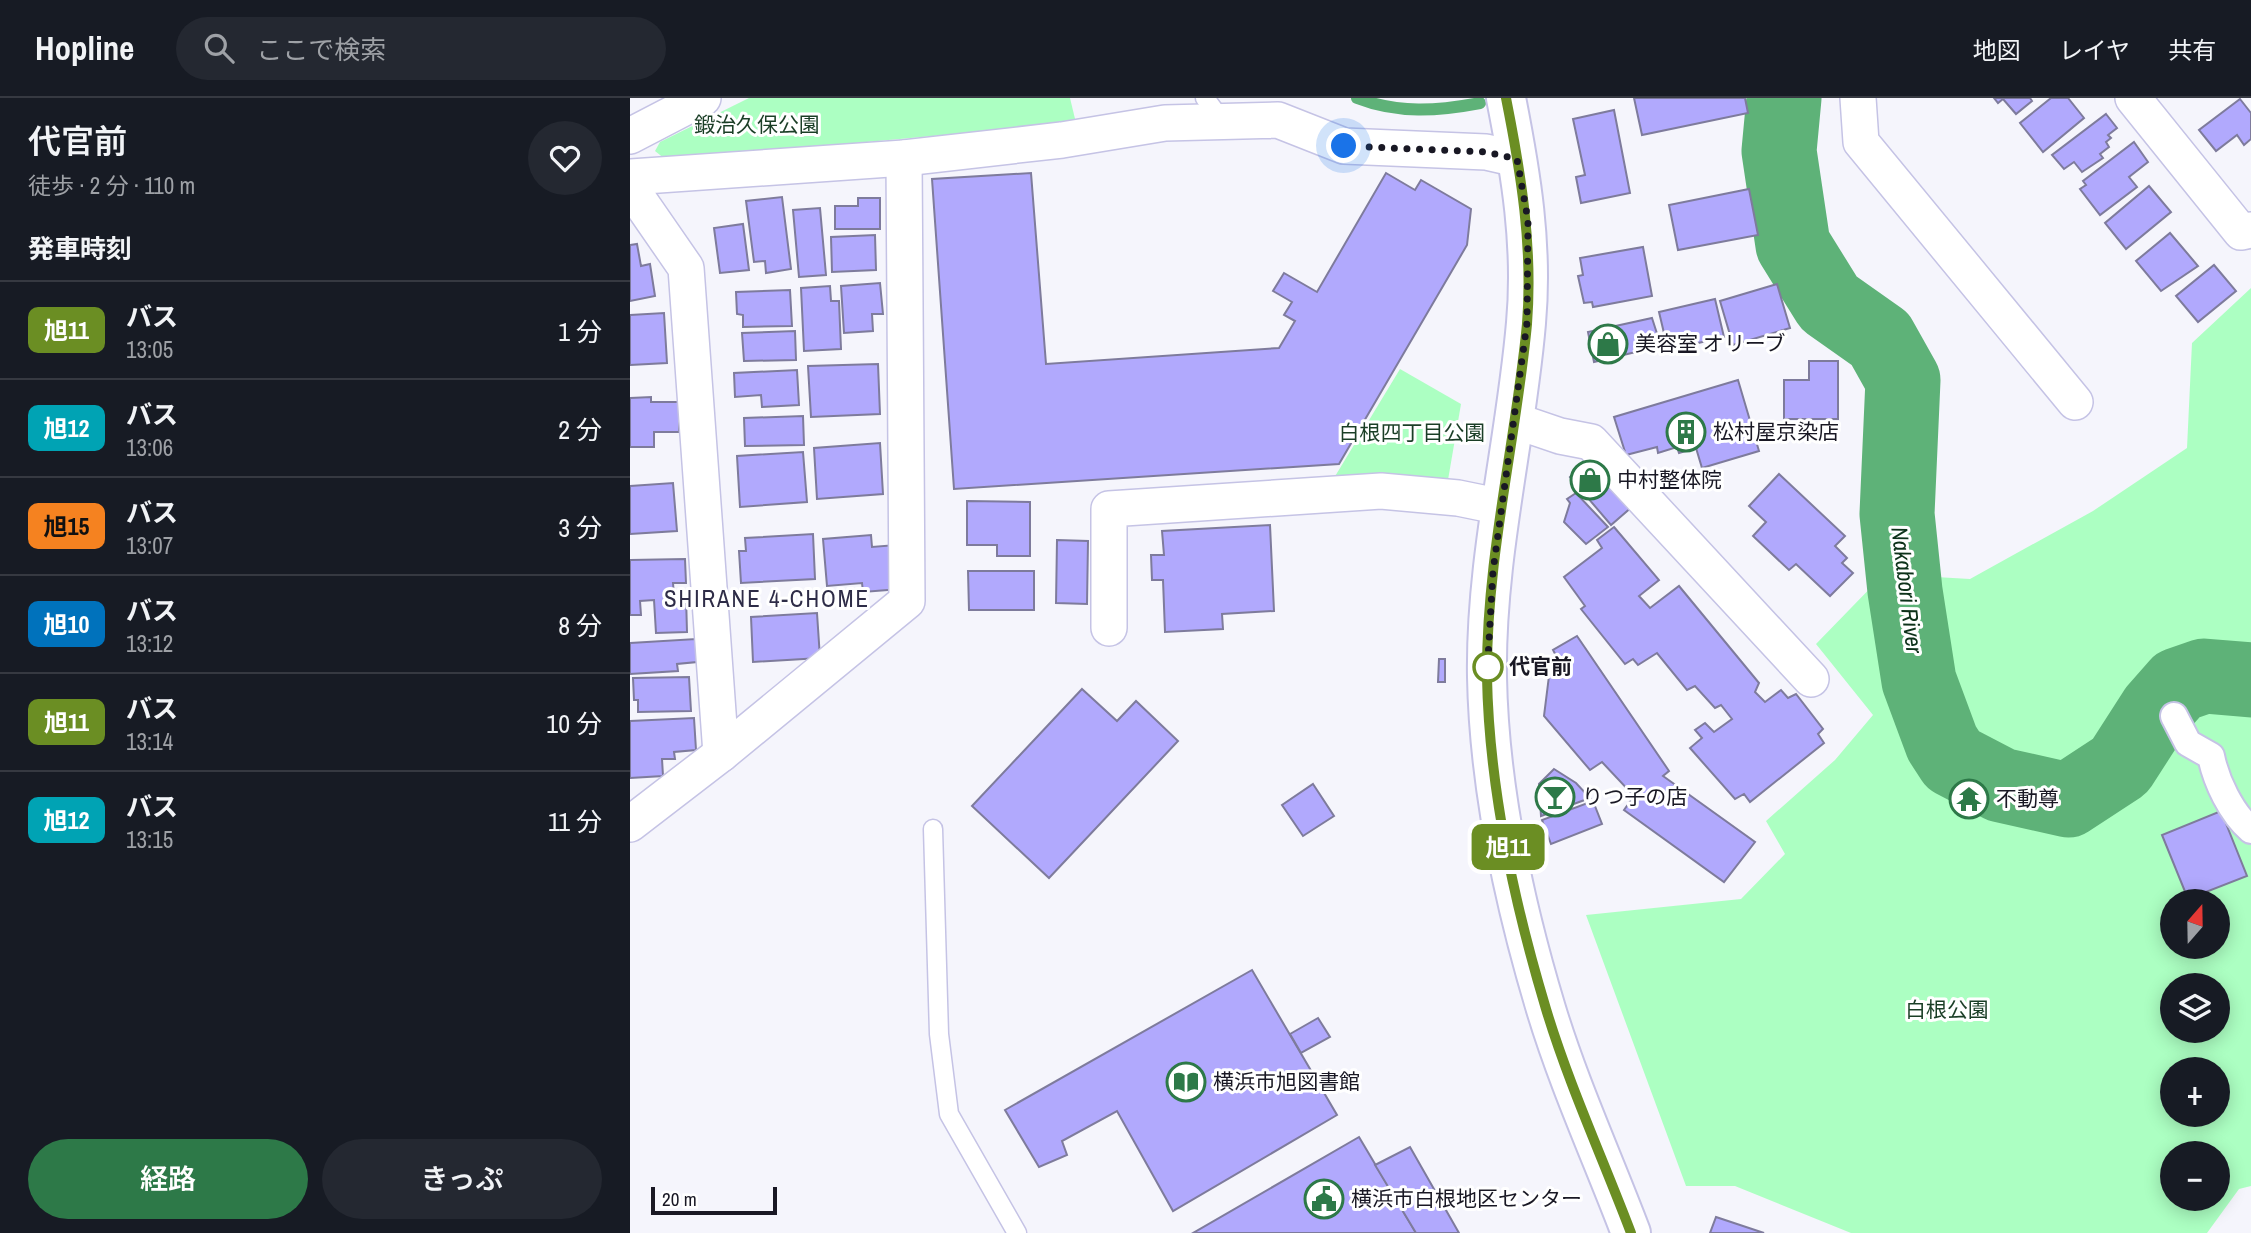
<!DOCTYPE html>
<html lang="ja">
<meta charset="utf-8">
<style>
body{margin:0;font-family:"Archivo Narrow","Noto Sans JP",sans-serif;background:#242831;color:#f1f3f6;height:100vh;display:flex;flex-direction:column;font-size:26px;white-space:nowrap}
*{box-sizing:border-box;margin:0}
p{font-size:23px;color:#9ea1a6}
.icon{flex:none;width:38px;height:38px;fill:none;stroke:currentColor;stroke-width:2;stroke-linecap:round;stroke-linejoin:round}
.map{position:relative;flex:1;overflow:hidden}
.details{display:flex;flex-direction:column;background:#171b24;width:630px}
.details>*{flex:none}
.badge{padding:0 14px;border-radius:10px;font-size:24px;line-height:46px}
.needle{width:46px;rotate:20deg}
.buttons{position:absolute;left:1530px;top:791px;display:grid;gap:14px}
.buttons a{display:grid;place-items:center;width:70px;height:70px;border-radius:50%;background:#171b24;box-shadow:0 4px 18px #0003;font-size:35px}
.scale{position:absolute;left:21px;bottom:18px;width:126px;box-sizing:border-box;padding-left:7px;border:4px solid #191824;border-top:0;font-size:19px;line-height:24px;white-space:nowrap;color:#191824;-webkit-text-stroke:5px #fff;paint-order:stroke}
.you{position:absolute;width:35px;height:35px;margin:-18px;border:5px solid #fff;border-radius:50%;background:#1a73e8;box-shadow:0 0 0 10px #1a73e833}
.map>.badge{position:absolute;translate:-50% -50%;box-shadow:0 0 0 4px #fff}
h2{padding:0 28px;font-size:26px;line-height:63px}
.round{display:grid;place-items:center;flex:none;width:74px;height:74px;border-radius:37px;background:#242831}
.summary{display:flex;align-items:center;justify-content:space-between;height:119px;padding:0 28px}
h1{font-size:33px;font-weight:600;line-height:52px}
.action{display:flex;gap:14px;margin-top:auto;padding:14px 28px}
.action a{flex:1;height:80px;border-radius:42px;background:#2d7948;color:#fff;font-size:28px;font-weight:600;line-height:80px;text-align:center}
.action a+a{background:#242831;color:#f1f3f6}
ul{padding:0;list-style:none}
li{display:flex;align-items:center;gap:21px;height:98px;padding:0 28px;border-top:2px solid #363941}
li div{flex:1}
li b{display:block;font-size:26px}
li em{font-style:normal}
li .badge{min-width:77px;font-weight:700;text-align:center}
header{display:flex;align-items:center;gap:42px;box-sizing:border-box;height:98px;padding:0 35px;background:#171b24;border-bottom:2px solid #363941}
header strong{font-size:33px}
nav{display:flex;gap:38px;margin-inline-start:auto;font-size:24px}
.search{width:490px;height:63px;background:#242831;display:flex;align-items:center;gap:18px;box-sizing:border-box;padding:0 24px;border-radius:38px;color:#9ea1a6;font-size:26px}
main{display:flex;flex:1;min-height:0}
.map>svg:first-child{display:block}
.green{fill:#acffc2;fill-rule:evenodd}
.lines{fill:none;stroke-linecap:round;stroke-linejoin:round}
.stream{stroke:#5eb278;stroke-width:12}
.river{stroke:#5eb278;stroke-width:75}
.building{fill:#b1a9fd;stroke:#7e7b9c;stroke-width:2}
.service-casing{stroke:#c5c3e5;stroke-width:21}
.pedestrian-casing{stroke:#c5c3e5;stroke-width:30}
.minor-casing{stroke:#c5c3e5;stroke-width:38}
.tertiary-casing{stroke:#c5c3e5;stroke-width:42}
.service{stroke:#fff;stroke-width:18}
.pedestrian{stroke:#fff;stroke-width:26}
.minor{stroke:#fff;stroke-width:35}
.tertiary{stroke:#fff;stroke-width:38}
.line-casing{stroke:#fff;stroke-width:16}
.line{stroke:#6b8e23;stroke-width:10}
.walk{stroke:#191824;stroke-width:7;stroke-dasharray:0 12.6}
.stop-dot{fill:#fff;stroke:#6b8e23;stroke-width:3.5}
.labels{text-anchor:middle;stroke-width:6;stroke-linejoin:round;paint-order:stroke}
.park-label{font-size:21px;fill:#1a3e26;stroke:#fff}
.poi-label{font-size:21px;fill:#191824;stroke:#fff;text-anchor:start}
.stop-label{font-size:21px;font-weight:bold;fill:#191824;stroke:#fff;text-anchor:start}
.water-label{font-size:23px;font-style:italic;fill:#0d321a;stroke:#fff}
.neighbourhood-label{font-size:23px;letter-spacing:2px;fill:#2e2c47;stroke:#fff}
</style>
<header>
<strong>Hopline</strong>
<div class="search"><svg class="icon" aria-label="search" viewBox="0 0 24 24"><circle cx="10" cy="10" r="6"/><path d="M15 15l6 6"/></svg>ここで検索</div>
<nav><a>地図</a><a>レイヤ</a><a>共有</a></nav>
</header>
<main>
<section class="details">
<div class="summary"><div><h1>代官前</h1><p>徒歩 · 2 分 · 110 m</p></div><a class="round"><svg class="icon" aria-label="heart" viewBox="0 0 24 24"><path d="M12 20l-8-8c-3-5 5-10 8-4 3-6 11-1 8 4z"/></svg></a></div>
<h2>発車時刻</h2>
<ul>
<li><span class="badge" style="background:#6b8e23;color:#fff">旭11</span><div><b>バス</b><p>13:05</p></div><em>1 分</em></li>
<li><span class="badge" style="background:#00a3b4;color:#fff">旭12</span><div><b>バス</b><p>13:06</p></div><em>2 分</em></li>
<li><span class="badge" style="background:#f58220;color:#111">旭15</span><div><b>バス</b><p>13:07</p></div><em>3 分</em></li>
<li><span class="badge" style="background:#0072bc;color:#fff">旭10</span><div><b>バス</b><p>13:12</p></div><em>8 分</em></li>
<li><span class="badge" style="background:#6b8e23;color:#fff">旭11</span><div><b>バス</b><p>13:14</p></div><em>10 分</em></li>
<li><span class="badge" style="background:#00a3b4;color:#fff">旭12</span><div><b>バス</b><p>13:15</p></div><em>11 分</em></li>
</ul>
<div class="action"><a>経路</a><a>きっぷ</a></div>
</section>
<div class="map">
<svg width="1621" height="1135" viewBox="0 0 1621 1135">
<rect width="100%" height="100%" fill="#f5f5fc"/>
<!-- green -->
<g class="green">
<path d="M119,0h321l6,25 -398,36h-13l-10,-8 5,-9z"/>
<path d="M1621,190v898l-12,3 -32,44h-356l-116,-47h-49l-100,-271 155,-16 44,-45 -19,-33 69,-61 38,-45 -57,-71 68,-70 86,5 123,-68 94,-63 5,-105zM1542,803h45v46h-45zM1542,887h45v46h-45zM1542,971h45v46h-45zM1542,1055h45v46h-45z"/>
<path d="M770,271l61,35 -13,76 -114,-2z"/>
</g>
<g class="lines">
<!-- stream -->
<path class="stream" d="M727,0c41,16 81,13 123,5"/>
<!-- river -->
<path class="river" d="M1154,0l-5,53 14,94 36,58 51,36 23,41 -6,134 8,77 14,90 23,62 11,17 48,25 67,15 52,-34 36,-56 22,-25 26,-9 47,4"/>
</g>
<!-- building -->
<g class="building">
<path d="M1004,0h111l3,15 -106,22z"/>
<path d="M1364,0h36l2,3 -16,13 -13,-15 -5,4z"/>
<path d="M1421,0h17l16,20 -41,34 -23,-29z"/>
<path d="M1610,1l11,14v26l-7,6 -7,-10 -21,16 -17,-21z"/>
<path d="M984,12l16,83 -49,10 -5,-26 9,-2 -12,-56z"/>
<path d="M1476,16l11,14 -9,7 3,3 -5,4 3,5 -9,7 3,4 -21,14 -8,-10 -10,7 -12,-14z"/>
<path d="M1504,44l14,20 -19,15 8,10 -37,28 -20,-26 6,-4 -3,-4z"/>
<path d="M401,75l15,191 233,-16 16,-27 -11,-6 8,-13 -19,-11 11,-18 33,19 69,-119 29,17 6,-10 50,29 -4,36 -128,219 -385,25 -22,-310z"/>
<path d="M1519,88l22,26 -45,37 -21,-26z"/>
<path d="M1119,91l9,46 -80,15 -9,-45z"/>
<path d="M152,99l9,72 -25,4 -1,-12 -11,1 -8,-61z"/>
<path d="M228,100h22v31h-45v-23h23z"/>
<path d="M190,110l6,67 -27,2 -6,-67z"/>
<path d="M113,126l6,46 -29,3 -6,-45z"/>
<path d="M1540,135l28,33 -37,25 -25,-30z"/>
<path d="M245,137l1,35 -44,2 -1,-35z"/>
<path d="M7,146l4,22 9,-2 5,32 -25,5v-56z"/>
<path d="M1013,149l9,49 -59,11 -1,-5 -8,1 -6,-27 5,-1 -3,-17z"/>
<path d="M1584,167l22,26 -38,31 -22,-26z"/>
<path d="M250,185l3,31h-11l1,17 -29,2 -3,-47z"/>
<path d="M1147,186l13,44 -57,17 -13,-44z"/>
<path d="M200,188l1,15h8l2,48 -37,2 -3,-63z"/>
<path d="M160,192l2,36 -49,1v-12l-6,-1 -1,-22z"/>
<path d="M1085,201l9,38 -56,13 -9,-38z"/>
<path d="M34,215l3,50 -37,2v-50z"/>
<path d="M1022,220l9,28 -67,16 -6,-30z"/>
<path d="M165,233l1,29 -52,1 -2,-28z"/>
<path d="M1179,263h29v58h-54v-39h25z"/>
<path d="M248,266l2,50 -69,3 -3,-51z"/>
<path d="M167,272l2,35 -37,2 -1,-12 -26,2 -1,-24z"/>
<path d="M1108,282l21,71 -57,17 -6,-20 -17,5 -2,-6 -19,6 -1,-6 -31,8 -12,-38z"/>
<path d="M21,299v5h28v30h-25v15h-24v-49z"/>
<path d="M173,318l1,29 -59,1 -1,-28z"/>
<path d="M250,345l3,51 -66,5 -3,-51z"/>
<path d="M173,354l4,50 -67,5 -3,-51z"/>
<path d="M961,360l42,48 -22,19 -41,-48z"/>
<path d="M1149,376l66,62 -10,10 12,12 -5,5 11,10 -23,23 -34,-32 -7,6 -36,-34 13,-14 -17,-16z"/>
<path d="M43,385l4,48 -47,3v-48z"/>
<path d="M946,395l32,34 -22,17 -22,-22 6,-19 -3,-4z"/>
<path d="M337,403l63,1v54h-33v-11h-30z"/>
<path d="M640,427l4,86 -52,3 1,15 -58,3 -2,-52h-11l-1,-25h13l-2,-24z"/>
<path d="M984,429l45,53 -20,16 11,12 29,-22 80,97 -4,9 10,10 16,-12 7,8 8,-4 27,35 -5,5 6,9 -74,59 -6,-8 -9,5 -45,-51 12,-10 -7,-8 10,-7 9,9 18,-13 -11,-14 -6,3 -20,-22 -8,4 -30,-37 -19,12 -5,-6 -8,5 -44,-55 4,-3 -21,-29 38,-29 -5,-8z"/>
<path d="M183,436l2,45 -74,4 -2,-32h7l-1,-13z"/>
<path d="M241,437l1,12 24,-2 4,44 -37,3 -1,-9 -35,3 -4,-47z"/>
<path d="M427,442l31,1 -1,63 -31,-1z"/>
<path d="M55,461l1,24h-13l1,13h12l1,36 -31,1 -2,-33 -14,1 1,14h-11v-55z"/>
<path d="M338,473h66v39h-65z"/>
<path d="M187,515l3,45 -67,4 -2,-45z"/>
<path d="M947,538l92,135 -6,5 92,66 -31,40 -100,-72 10,-14 -32,-34 -12,8 -46,-54 5,-40 13,-9 -9,-17z"/>
<path d="M66,541l1,23 -20,2 1,7 -48,3v-31z"/>
<path d="M809,561h6v23h-7z"/>
<path d="M59,579l2,34 -53,1v-12h-4l-1,-22z"/>
<path d="M452,591l35,32 19,-20 42,40 -129,137 -77,-72z"/>
<path d="M64,620l2,32 -22,2 1,7h-13l1,17 -33,2v-57z"/>
<path d="M924,671l22,14 14,15 -49,18 -2,-32z"/>
<path d="M683,686l21,32 -31,20 -21,-31z"/>
<path d="M963,703l9,23 -51,20 -9,-24z"/>
<path d="M1591,713l26,65 -59,23 -26,-64z"/>
<path d="M622,872l85,145 -164,96 -56,-100 -55,30 5,14 -28,12 -34,-57z"/>
<path d="M688,920l12,19 -29,16 -11,-19z"/>
<path d="M729,1039l57,96h-223z"/>
<path d="M780,1049l49,86h-43l-41,-68z"/>
<path d="M1086,1119l48,16h-54z"/>
</g>
<g class="lines">
<defs>
<g id="service">
<path d="M575,0l17,23"/>
<path d="M303,731l6,205 10,80 68,119"/>
</g>
<path id="pedestrian" d="M1544,618l14,27 23,13c5,25 20,57 40,74"/>
<g id="minor">
<path d="M1228,0l3,44 214,260"/>
<path d="M1503,0l108,134 10,-2"/>
<path d="M0,38l73,-38"/>
<path d="M0,79l274,-19 158,-18 103,-17 113,-3 66,26 142,6 31,7"/>
<path d="M0,89l56,81 35,486"/>
<path d="M883,322l47,16 31,6 220,237"/>
<path d="M479,530v-119l272,-18 77,7 44,9"/>
<path d="M0,726l91,-70 186,-153 -3,-443"/>
</g>
<path id="tertiary" d="M876,0c15,76 27,148 20,225 -10,118 -41,235 -39,354 2,109 28,229 59,332 23,76 57,150 85,224"/>
</defs>
<!-- service casing -->
<use href="#service" class="service-casing"/>
<!-- pedestrian casing -->
<use href="#pedestrian" class="pedestrian-casing"/>
<!-- minor casing -->
<use href="#minor" class="minor-casing"/>
<!-- tertiary casing -->
<use href="#tertiary" class="tertiary-casing"/>
<!-- service -->
<use href="#service" class="service"/>
<!-- pedestrian -->
<use href="#pedestrian" class="pedestrian"/>
<!-- minor -->
<use href="#minor" class="minor"/>
<!-- tertiary -->
<use href="#tertiary" class="tertiary"/>
</g>
<g class="lines">
<defs>
<path id="line" d="M876,0c15,75 27,149 21,226 -11,117 -41,234 -40,353 2,109 28,229 59,332 23,76 57,150 85,224"/>
</defs>
<!-- line casing -->
<use href="#line" class="line-casing"/>
<!-- line -->
<use href="#line" class="line"/>
<!-- walk -->
<path class="walk" d="M714,48l142,6 31,7 11,61 -1,103 -34,248 -6,105 1,-9"/>
</g>
<!-- icons -->
<defs>
<symbol id="shop-ring" viewBox="-11 -11 22 22"><circle r="9.5" fill="#fff" stroke="#2d7948" stroke-width="1.5"/><path d="M-5-2.5h2.3a2.7 3.5 0 0 1 5.4 0H5L5.5 6h-11ZM-1.5-2.5h3a1.5 2.3 0 0 0-3 0Z" fill="#2d7948"/></symbol>
<symbol id="building-ring" viewBox="-11 -11 22 22"><circle r="9.5" fill="#fff" stroke="#2d7948" stroke-width="1.5"/><path d="M-4-6H4V6H1V3H-1V6H-4ZM-2.5-4.3h1.7v1.8h-1.7ZM.8-4.3h1.7v1.8H.8ZM-2.5-1h1.7V.8h-1.7ZM.8-1h1.7V.8H.8Z" fill="#2d7948"/></symbol>
<symbol id="bar-ring" viewBox="-11 -11 22 22"><circle r="9.5" fill="#fff" stroke="#2d7948" stroke-width="1.5"/><path d="M-6-5H6L.8 .8V4.5H3.5V6h-7V4.5H-.8V.8Z" fill="#2d7948"/></symbol>
<symbol id="temple-ring" viewBox="-11 -11 22 22"><circle r="9.5" fill="#fff" stroke="#2d7948" stroke-width="1.5"/><path d="M0-6L5-2H3V0L6.5 2.5H4V6H1.5V3h-3V6H-4V2.5H-6.5L-3 0V-2H-5Z" fill="#2d7948"/></symbol>
<symbol id="library-ring" viewBox="-11 -11 22 22"><circle r="9.5" fill="#fff" stroke="#2d7948" stroke-width="1.5"/><path d="M-6-4Q-3-5.5-.7-3.5V5Q-3 3-6 4ZM6-4Q3-5.5 .7-3.5V5Q3 3 6 4Z" fill="#2d7948"/></symbol>
<symbol id="civic-ring" viewBox="-11 -11 22 22"><circle r="9.5" fill="#fff" stroke="#2d7948" stroke-width="1.5"/><path d="M-.6-6.5H3V-4.5H.6V-3L4-1V1h2V6H-6V1h2V-1L-.6-3ZM-1.2 2.5V6h2.4V2.5Z" fill="#2d7948"/></symbol>
</defs>
<g fill-rule="evenodd">
<use href="#shop-ring" x="956" y="224" width="44" height="44"/>
<use href="#building-ring" x="1034" y="312" width="44" height="44"/>
<use href="#shop-ring" x="938" y="360" width="44" height="44"/>
<use href="#bar-ring" x="903" y="677" width="44" height="44"/>
<use href="#temple-ring" x="1317" y="679" width="44" height="44"/>
<use href="#library-ring" x="534" y="962" width="44" height="44"/>
<use href="#civic-ring" x="672" y="1079" width="44" height="44"/>
</g>
<!-- markers -->
<circle class="stop-dot" cx="858" cy="569" r="14"/>
<g class="labels">
<!-- park labels -->
<g class="park-label">
<text x="127" y="34">鍛治久保公園</text>
<text x="782" y="342">白根四丁目公園</text>
<text x="1317" y="919">白根公園</text>
</g>
<!-- poi labels -->
<g class="poi-label">
<text x="1005" y="253">美容室 オリーブ</text>
<text x="1083" y="341">松村屋京染店</text>
<text x="987" y="389">中村整体院</text>
<text x="952" y="706">りつ子の店</text>
<text x="1366" y="708">不動尊</text>
<text x="583" y="991">横浜市旭図書館</text>
<text x="721" y="1108">横浜市白根地区センター</text>
</g>
<!-- stop labels -->
<g class="stop-label">
<text x="879" y="576">代官前</text>
</g>
<!-- water labels -->
<g class="water-label">
<text transform="translate(1277 492) rotate(83)" y="8">Nakabori River</text>
</g>
<!-- neighbourhood labels -->
<g class="neighbourhood-label">
<text x="137" y="509">SHIRANE 4-CHOME</text>
</g>
</g>
</svg>
<div class="buttons">
<a><svg class="needle" viewBox="-14 -14 28 28"><path d="M0-13l5 13h-10z" fill="#e53935"/><path d="M0 13l5-13h-10z" fill="#9ea1a6"/></svg></a>
<a><svg class="icon" aria-label="layers" viewBox="0 0 24 24"><path d="M12 4l9 5-9 5-9-5zM3 14l9 5 9-5"/></svg></a>
<a>+</a>
<a>−</a>
</div>
<div class="scale">20 m</div>
<div class="you" style="left:714px;top:48px"></div>
<b class="badge" style="left:878px;top:749px;background:#6b8e23;color:#fff">旭11</b>
</div>
</main>
